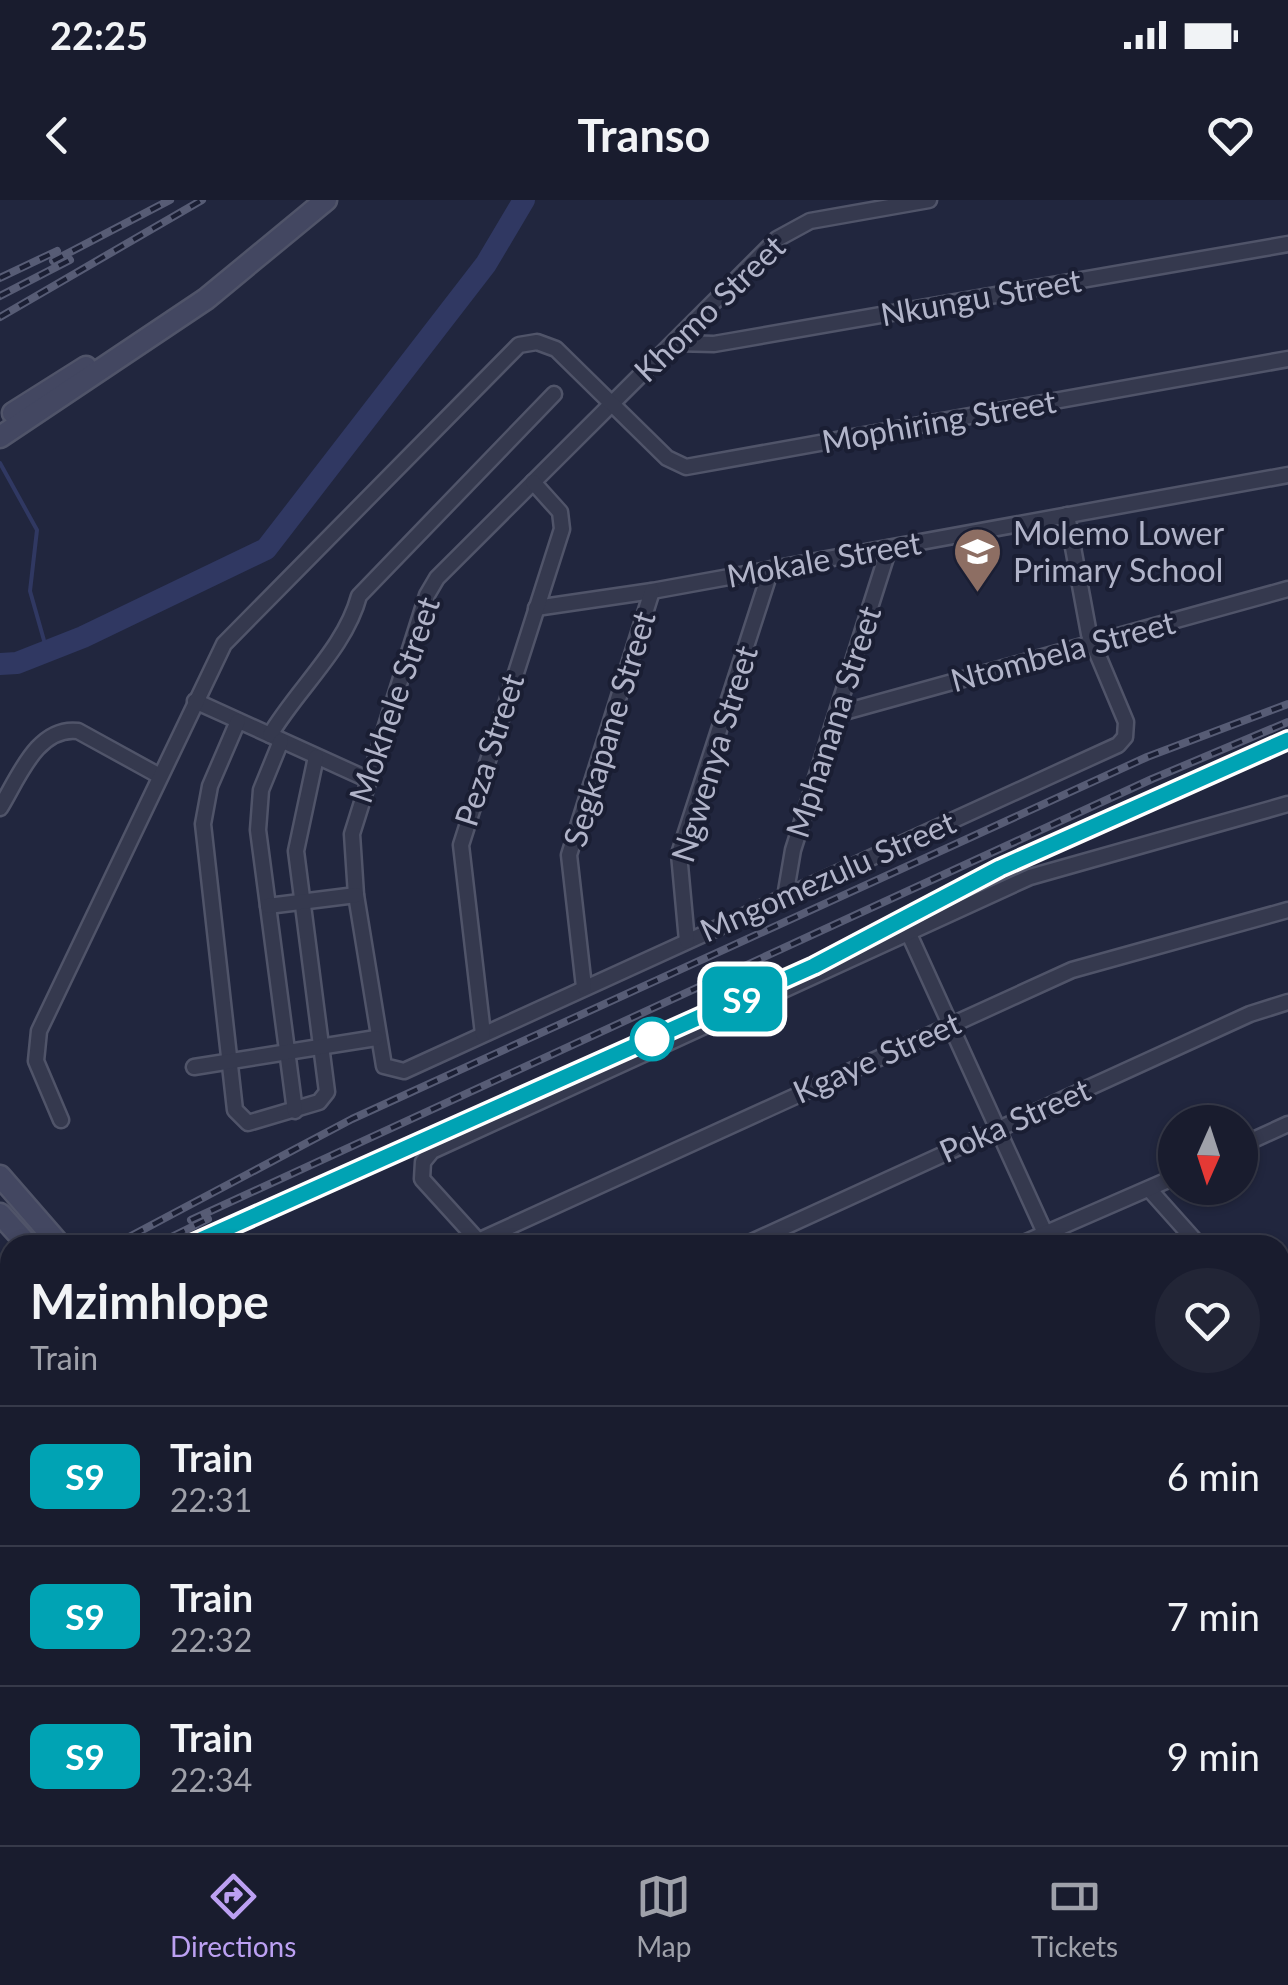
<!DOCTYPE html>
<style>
body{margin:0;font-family:Lato,sans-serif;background:#222536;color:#f1f3f6;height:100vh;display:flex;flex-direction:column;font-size:38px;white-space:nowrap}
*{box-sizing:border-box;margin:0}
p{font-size:32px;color:#9fa1aa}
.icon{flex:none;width:55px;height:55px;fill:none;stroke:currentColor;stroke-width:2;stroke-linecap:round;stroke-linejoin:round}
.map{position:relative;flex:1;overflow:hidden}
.drawer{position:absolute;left:0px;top:1035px;width:1290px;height:610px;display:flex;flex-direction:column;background:#191c2e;border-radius:30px 30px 0 0;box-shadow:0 2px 8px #0004,0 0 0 2px #373a4a}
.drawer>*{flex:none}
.badge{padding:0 20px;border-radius:15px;font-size:35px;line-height:65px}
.needle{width:65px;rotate:183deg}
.buttons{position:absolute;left:1158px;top:905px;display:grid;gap:20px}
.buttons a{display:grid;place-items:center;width:100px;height:100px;border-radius:50%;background:#191c2e;box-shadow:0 2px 8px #0004,0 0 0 2px #373a4a;font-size:50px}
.map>.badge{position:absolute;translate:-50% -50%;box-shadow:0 0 0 5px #fff}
.round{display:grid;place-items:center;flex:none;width:105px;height:105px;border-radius:52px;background:#222536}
.overview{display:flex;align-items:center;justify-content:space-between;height:170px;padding:0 30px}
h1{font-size:48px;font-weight:700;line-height:75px}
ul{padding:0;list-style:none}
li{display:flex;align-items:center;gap:30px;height:140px;padding:0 30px;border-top:2px solid #373a4a}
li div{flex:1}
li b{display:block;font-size:38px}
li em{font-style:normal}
li .badge{min-width:110px;font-weight:700;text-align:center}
.status{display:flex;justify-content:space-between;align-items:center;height:70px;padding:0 50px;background:#191c2e;direction:ltr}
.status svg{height:28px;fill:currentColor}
header{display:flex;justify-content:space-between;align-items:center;height:130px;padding:0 30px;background:#191c2e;font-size:45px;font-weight:700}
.dock{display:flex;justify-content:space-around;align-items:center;height:140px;border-top:2px solid #373a4a;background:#191c2e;font-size:28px;color:#9fa1aa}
.dock a{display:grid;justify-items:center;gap:5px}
.dock .on{color:#bca0f2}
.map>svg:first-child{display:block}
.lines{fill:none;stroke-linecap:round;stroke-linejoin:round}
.stream{stroke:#303862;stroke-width:4}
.river{stroke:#303862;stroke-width:22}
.street-casing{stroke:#505469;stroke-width:19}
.secondary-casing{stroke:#505469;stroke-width:25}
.street{stroke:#35394e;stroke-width:14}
.secondary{stroke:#434761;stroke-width:20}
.rail-casing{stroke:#575c75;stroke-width:8}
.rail{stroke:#1a1e33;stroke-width:4;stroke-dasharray:11;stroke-linecap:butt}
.line-casing{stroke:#fff;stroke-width:22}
.line{stroke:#00a3b4;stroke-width:15}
.stop-dot{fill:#fff;stroke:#00a3b4;stroke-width:5}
.labels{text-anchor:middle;stroke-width:8;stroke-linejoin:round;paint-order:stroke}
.street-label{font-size:32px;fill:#b1b4c9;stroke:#1a1e33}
.poi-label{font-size:32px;fill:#b1b4c9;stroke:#1a1e33;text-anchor:start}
</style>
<div class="status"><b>22:25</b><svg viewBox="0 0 49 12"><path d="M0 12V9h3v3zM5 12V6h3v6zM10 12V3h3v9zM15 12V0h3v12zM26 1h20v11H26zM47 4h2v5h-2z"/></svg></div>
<header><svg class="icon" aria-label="back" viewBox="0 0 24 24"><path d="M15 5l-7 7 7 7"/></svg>Transo<svg class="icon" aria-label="heart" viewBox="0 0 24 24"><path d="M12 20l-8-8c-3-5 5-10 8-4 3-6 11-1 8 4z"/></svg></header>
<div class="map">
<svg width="1288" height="1645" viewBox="0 0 1288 1645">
<rect width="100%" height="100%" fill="#21263e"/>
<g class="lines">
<!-- stream -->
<g class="stream">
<path d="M0,263l37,67 -7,61 17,60"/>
<path d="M0,1209l10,8"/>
<path d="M538,1635l2,10"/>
</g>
<!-- river -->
<path class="river" d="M0,464l17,-1 66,-26 183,-88 220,-285 38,-64"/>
<defs>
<g id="street">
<path d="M929,0l-119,21 -33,18 -340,339 -10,17 -75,239 4,61 28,171 20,5 714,-326 7,-8 1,-15 -37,-88 -22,-119"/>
<path d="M674,143l40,1 574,-100"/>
<path d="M536,408l116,-17 636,-116"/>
<path d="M195,501l172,78"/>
<path d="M837,514l451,-125"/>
<path d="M238,521l-28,65 -7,38 32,286 13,13 71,-21 8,-10 -31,-241 20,-94"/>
<path d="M270,535c28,-47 75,-87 89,-139l195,-202"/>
<path d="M281,541l-20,49 -3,40 37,281"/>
<path d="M0,608c18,-29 37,-82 78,-77l80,44"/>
<path d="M785,697l8,-47 96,-302"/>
<path d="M268,706l88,-11"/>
<path d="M909,734l136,299 10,12"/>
<path d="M687,741l-8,-87 92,-285"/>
<path d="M584,787l-15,-132 83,-264"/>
<path d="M483,834l-22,-189 101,-316 -2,-17 -27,-30"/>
<path d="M194,867l182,-29"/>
<path d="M61,920l-25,-59 3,-30 185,-387 295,-299 18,-3 19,7 111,109 19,9 602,-108"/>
<path d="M1240,946l48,-22"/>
<path d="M1149,989l50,56"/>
<path d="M478,1041l594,-271 216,-60"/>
<path d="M482,1045l-60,-66 1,-17 9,-11 598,-274 258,-73"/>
<path d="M745,1045l505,-231 38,-12"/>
<path d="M1019,1045l156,-68"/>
<path d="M1280,1135l8,9"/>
<path d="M1280,1296l8,9"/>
<path d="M1280,1416l8,-20"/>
<path d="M1015,1635l5,5"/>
<path d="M1157,1635l10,10"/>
<path d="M1187,1645l6,-10"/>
</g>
<g id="secondary">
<path d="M13,213l73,-46"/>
<path d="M0,237l206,-138 120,-99"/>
<path d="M0,976l60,69"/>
<path d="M0,1014l28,31"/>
<path d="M827,1635l29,10"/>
<path d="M907,1635l34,10"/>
</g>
</defs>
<!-- street casing -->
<use href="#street" class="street-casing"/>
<!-- secondary casing -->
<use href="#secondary" class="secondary-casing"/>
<!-- street -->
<use href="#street" class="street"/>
<!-- secondary -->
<use href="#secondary" class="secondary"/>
<defs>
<g id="rail">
<path d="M53,61l117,-61"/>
<path d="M0,78l57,-27"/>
<path d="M0,96l70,-36"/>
<path d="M0,117l202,-117"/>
<path d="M191,1020l961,-441 136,-57"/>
<path d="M114,1045l238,-126 795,-362 141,-53"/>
<path d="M155,1045l53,-26"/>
<path d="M189,1045l625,-279 186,-99 288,-127"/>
<path d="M0,1109l10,-4"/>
<path d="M0,1126l10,-5"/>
</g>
</defs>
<!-- rail casing -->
<use href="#rail" class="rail-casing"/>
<!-- rail -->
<use href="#rail" class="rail"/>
</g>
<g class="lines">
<defs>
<path id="line" d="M189,1045l625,-279 186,-98 288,-128"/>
</defs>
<!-- line casing -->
<use href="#line" class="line-casing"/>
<!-- line -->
<use href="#line" class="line"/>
</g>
<!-- icons -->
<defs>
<symbol id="school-pin" viewBox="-11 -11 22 30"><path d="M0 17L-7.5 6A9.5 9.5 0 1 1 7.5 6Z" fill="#8d6e63" stroke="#1a1e33"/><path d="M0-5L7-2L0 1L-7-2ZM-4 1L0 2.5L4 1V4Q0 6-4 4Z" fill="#fff"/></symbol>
</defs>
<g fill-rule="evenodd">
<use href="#school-pin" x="950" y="324" width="55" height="75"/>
</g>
<!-- markers -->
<circle class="stop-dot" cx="652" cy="839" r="20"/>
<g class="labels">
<!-- street labels -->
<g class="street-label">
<text transform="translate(981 98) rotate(-10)" y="11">Nkungu Street</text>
<text transform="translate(710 109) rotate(-44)" y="11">Khomo Street</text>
<text transform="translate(939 222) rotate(-10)" y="11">Mophiring Street</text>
<text transform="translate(824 360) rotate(-10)" y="11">Mokale Street</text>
<text transform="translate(1063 452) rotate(-15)" y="11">Ntombela Street</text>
<text transform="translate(395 500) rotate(-71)" y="11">Mokhele Street</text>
<text transform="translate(834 522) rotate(-72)" y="11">Mphanana Street</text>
<text transform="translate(610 529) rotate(-73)" y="11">Segkapane Street</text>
<text transform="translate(490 550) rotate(-72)" y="11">Peza Street</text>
<text transform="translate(715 554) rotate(-73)" y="11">Ngwenya Street</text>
<text transform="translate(828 677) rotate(-24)" y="11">Mngomezulu Street</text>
<text transform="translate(877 858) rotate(-24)" y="11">Kgaye Street</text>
<text transform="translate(1015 921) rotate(-24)" y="11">Poka Street</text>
</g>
<!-- poi labels -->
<g class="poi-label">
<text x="1013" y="345">Molemo Lower<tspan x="1013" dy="37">Primary School</tspan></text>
</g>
</g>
</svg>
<div class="buttons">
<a><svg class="needle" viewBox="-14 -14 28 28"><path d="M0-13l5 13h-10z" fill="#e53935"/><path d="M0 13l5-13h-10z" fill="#9fa1aa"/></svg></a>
</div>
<b class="badge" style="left:742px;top:799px;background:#00a3b4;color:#fff">S9</b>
<section class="drawer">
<div class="overview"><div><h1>Mzimhlope</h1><p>Train</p></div><a class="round"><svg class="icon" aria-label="heart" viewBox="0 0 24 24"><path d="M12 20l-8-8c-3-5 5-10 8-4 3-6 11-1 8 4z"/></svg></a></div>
<ul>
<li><span class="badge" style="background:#00a3b4;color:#fff">S9</span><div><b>Train</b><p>22:31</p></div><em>6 min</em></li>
<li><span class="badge" style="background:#00a3b4;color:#fff">S9</span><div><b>Train</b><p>22:32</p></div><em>7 min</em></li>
<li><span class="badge" style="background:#00a3b4;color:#fff">S9</span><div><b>Train</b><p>22:34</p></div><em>9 min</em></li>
</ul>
</section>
</div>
<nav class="dock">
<a class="on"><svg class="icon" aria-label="directions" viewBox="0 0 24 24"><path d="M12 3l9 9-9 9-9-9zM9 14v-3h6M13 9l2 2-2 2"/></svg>Directions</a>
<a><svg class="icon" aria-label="map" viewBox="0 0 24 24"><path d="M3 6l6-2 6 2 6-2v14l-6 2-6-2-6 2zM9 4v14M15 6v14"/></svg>Map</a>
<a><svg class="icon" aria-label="tickets" viewBox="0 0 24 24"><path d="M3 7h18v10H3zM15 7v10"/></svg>Tickets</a>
</nav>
